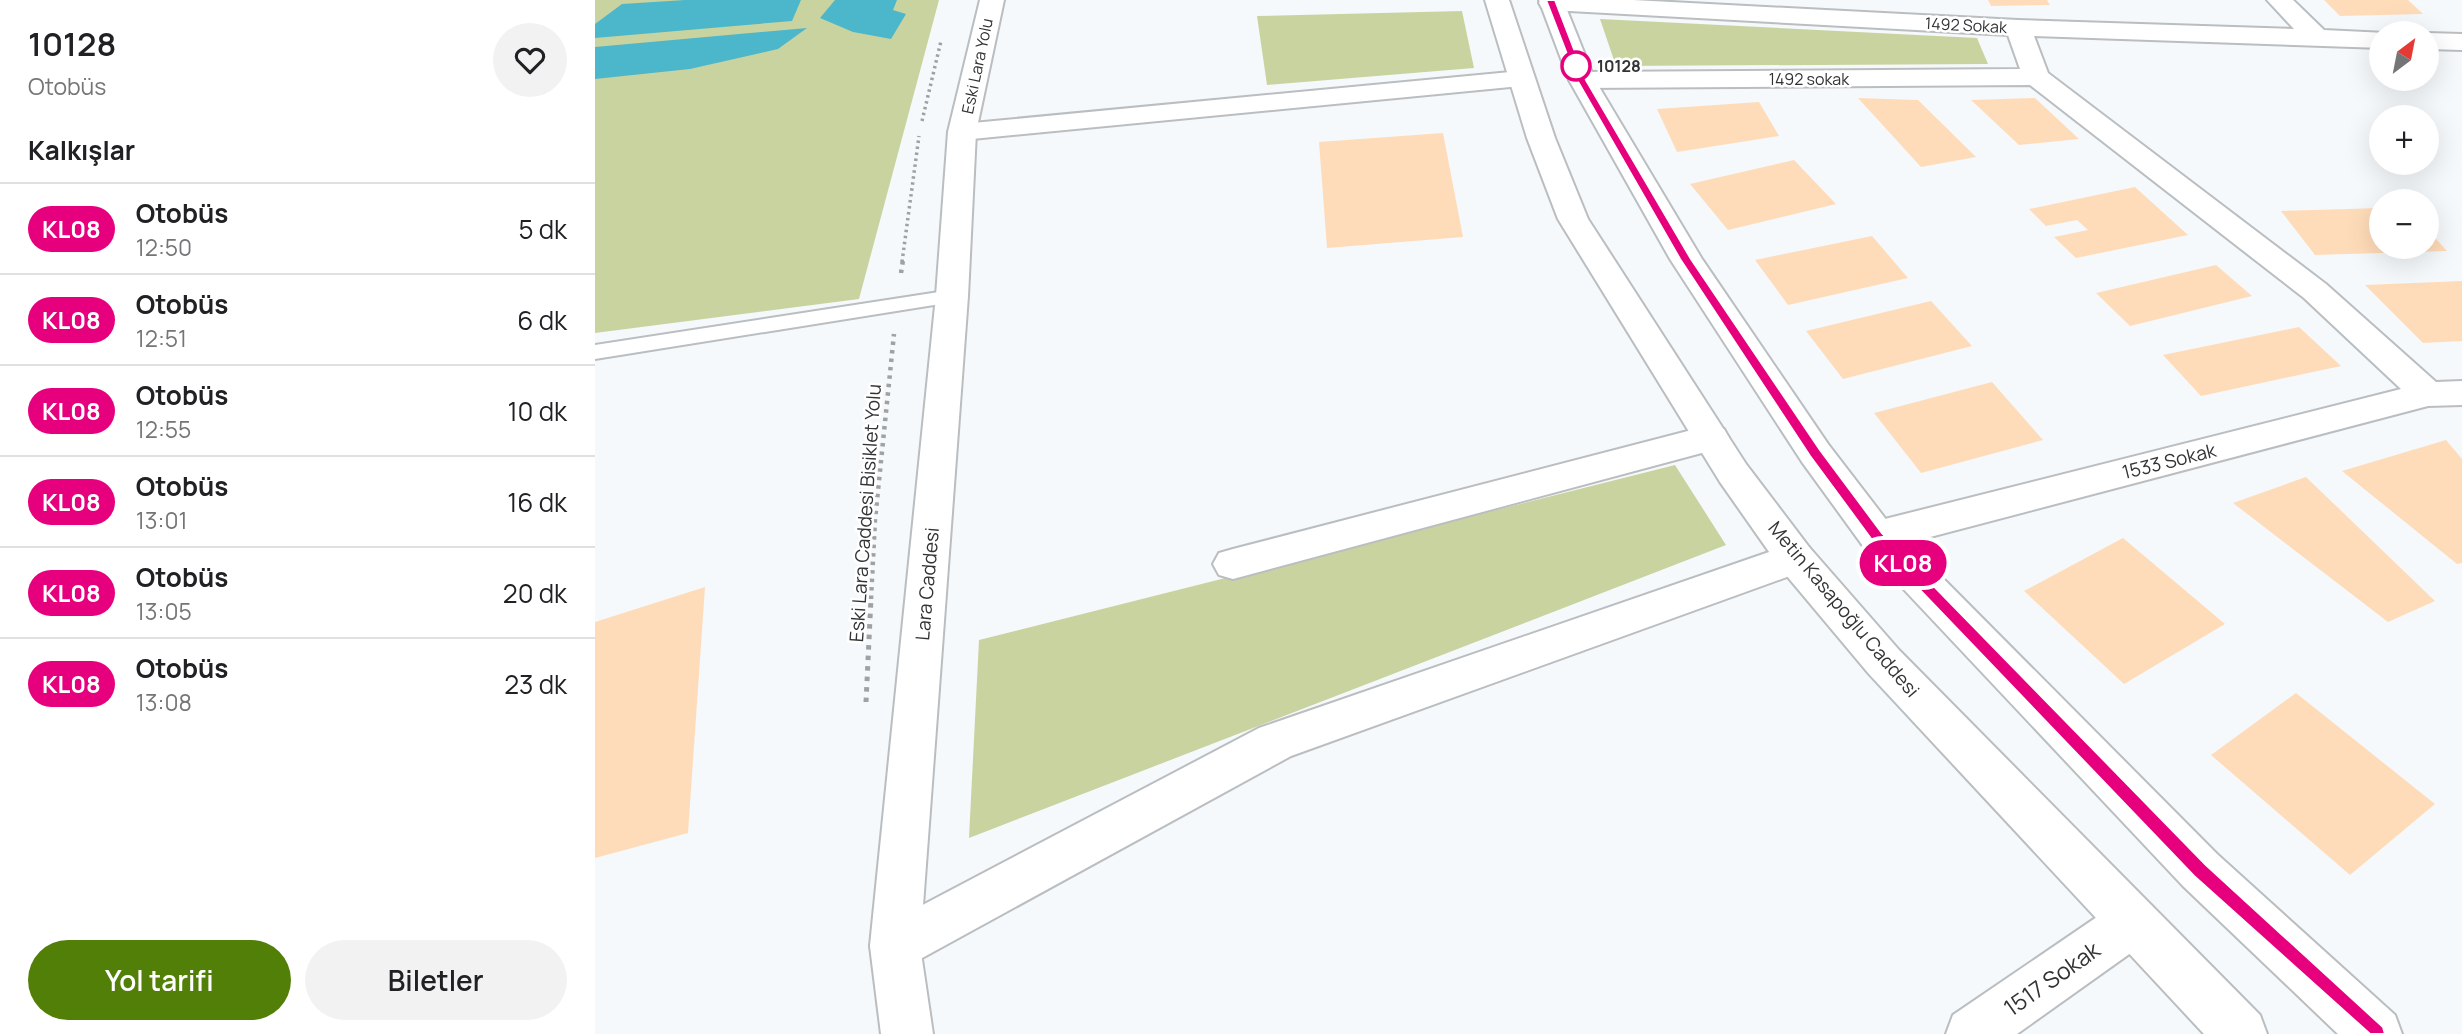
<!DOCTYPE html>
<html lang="tr">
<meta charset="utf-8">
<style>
body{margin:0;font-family:Manrope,sans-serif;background:#f2f2f2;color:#202124;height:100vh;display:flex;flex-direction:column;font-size:26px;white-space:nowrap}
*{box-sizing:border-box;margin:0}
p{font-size:23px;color:#757577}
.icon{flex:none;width:38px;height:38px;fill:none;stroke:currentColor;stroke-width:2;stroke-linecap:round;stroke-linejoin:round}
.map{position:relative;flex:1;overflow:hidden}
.panel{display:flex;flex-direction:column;background:#fff;width:595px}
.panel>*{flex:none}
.badge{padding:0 14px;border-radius:23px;font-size:24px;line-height:46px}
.needle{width:46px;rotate:32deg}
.controls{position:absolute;left:1774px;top:21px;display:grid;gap:14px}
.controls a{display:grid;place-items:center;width:70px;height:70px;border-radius:50%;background:#fff;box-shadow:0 7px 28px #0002;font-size:35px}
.map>.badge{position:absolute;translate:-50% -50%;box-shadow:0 0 0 4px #fff}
h2{padding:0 28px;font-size:26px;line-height:63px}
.round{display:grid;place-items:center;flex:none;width:74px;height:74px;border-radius:37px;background:#f2f2f2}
.headline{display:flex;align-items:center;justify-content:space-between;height:119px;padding:0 28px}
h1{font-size:33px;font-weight:600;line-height:52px}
.button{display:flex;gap:14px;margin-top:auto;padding:14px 28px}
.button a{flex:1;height:80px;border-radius:42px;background:#527f08;color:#fff;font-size:28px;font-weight:600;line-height:80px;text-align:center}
.button a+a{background:#f2f2f2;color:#202124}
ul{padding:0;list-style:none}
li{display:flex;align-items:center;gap:21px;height:91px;padding:0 28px;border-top:2px solid #e0e0e0}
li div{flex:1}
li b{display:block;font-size:26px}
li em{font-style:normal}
li .badge{min-width:77px;font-weight:700;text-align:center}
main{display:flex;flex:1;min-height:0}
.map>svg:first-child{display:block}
.green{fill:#c9d3a0}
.water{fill:#4cb7cb}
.building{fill:#ffdcb9}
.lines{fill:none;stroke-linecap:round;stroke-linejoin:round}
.service-casing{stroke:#babec0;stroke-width:4}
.minor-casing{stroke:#babec0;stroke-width:4}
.tertiary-casing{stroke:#babec0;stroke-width:4}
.primary-casing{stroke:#babec0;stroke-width:4}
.path-far2{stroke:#9fa1a3;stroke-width:3.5;stroke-dasharray:2.5 3.5;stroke-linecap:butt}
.path-far1{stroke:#9fa1a3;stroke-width:4.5;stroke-dasharray:3.5 5;stroke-linecap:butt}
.path{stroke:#9fa1a3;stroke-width:5;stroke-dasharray:4.5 6;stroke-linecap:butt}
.service{fill:#fff;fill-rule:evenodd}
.minor{fill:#fff;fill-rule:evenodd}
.tertiary{fill:#fff;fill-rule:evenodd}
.primary{fill:#fff;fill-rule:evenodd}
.line{fill:#e6007e;stroke:#fff;stroke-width:2}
.stop-dot{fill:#fff;stroke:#e6007e;stroke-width:3.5}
.labels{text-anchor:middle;stroke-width:5;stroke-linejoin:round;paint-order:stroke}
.far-street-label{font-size:16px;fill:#323334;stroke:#fff}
.far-stop-label{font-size:16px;font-weight:bold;fill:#323334;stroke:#fff;text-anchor:start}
.street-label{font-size:19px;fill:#323334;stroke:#fff}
.near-street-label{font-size:23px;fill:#323334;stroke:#fff}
</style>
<main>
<section class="panel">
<div class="headline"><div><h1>10128</h1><p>Otobüs</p></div><a class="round"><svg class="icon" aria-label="heart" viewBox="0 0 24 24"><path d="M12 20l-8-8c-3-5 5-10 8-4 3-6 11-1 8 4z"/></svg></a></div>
<h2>Kalkışlar</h2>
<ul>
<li><span class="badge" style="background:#e6007e;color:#fff">KL08</span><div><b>Otobüs</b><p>12:50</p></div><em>5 dk</em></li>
<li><span class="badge" style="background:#e6007e;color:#fff">KL08</span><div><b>Otobüs</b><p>12:51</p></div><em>6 dk</em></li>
<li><span class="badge" style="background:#e6007e;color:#fff">KL08</span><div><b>Otobüs</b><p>12:55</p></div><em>10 dk</em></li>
<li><span class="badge" style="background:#e6007e;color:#fff">KL08</span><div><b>Otobüs</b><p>13:01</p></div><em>16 dk</em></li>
<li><span class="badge" style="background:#e6007e;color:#fff">KL08</span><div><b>Otobüs</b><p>13:05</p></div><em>20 dk</em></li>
<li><span class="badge" style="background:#e6007e;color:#fff">KL08</span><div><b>Otobüs</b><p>13:08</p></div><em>23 dk</em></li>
</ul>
<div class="button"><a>Yol tarifi</a><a>Biletler</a></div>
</section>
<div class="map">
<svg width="1867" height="1034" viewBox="0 0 1867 1034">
<rect width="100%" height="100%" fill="#f5f9fc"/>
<!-- green -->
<g class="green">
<path d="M0,0h344l-80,299 -264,34z"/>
<path d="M867,11l12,57 -207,17 -10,-69z"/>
<path d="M1005,19l377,19 11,26 -372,2z"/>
<path d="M1080,465l51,80 -757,293 10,-198z"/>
</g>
<!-- water -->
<g class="water">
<path d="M90,0h116l-9,21 -197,17v-14l27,-20z"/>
<path d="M240,0h62l-4,10 13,4 -15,25 -38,-7 -33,-14z"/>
<path d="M212,28l-29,21 -88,20 -95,10v-32z"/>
</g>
<!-- building -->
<g class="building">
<path d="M1393,0h59l3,5 -59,1z"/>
<path d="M1729,0h84l15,14 -83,2z"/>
<path d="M1263,98l60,2 58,57 -55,10z"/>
<path d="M1440,98l44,41 -60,6 -48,-45z"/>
<path d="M1164,102l20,34 -102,16 -20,-43z"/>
<path d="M848,133l20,104 -136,11 -8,-106z"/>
<path d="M1199,160l42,44 -108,26 -38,-46z"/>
<path d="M1540,187l53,48 -112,23 -22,-21 34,-7 -11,-10 -31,6 -17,-17z"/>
<path d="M1787,208v39h45v-18l20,22 -132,4 -34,-44z"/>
<path d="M1277,236l36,42 -120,27 -33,-45z"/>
<path d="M1621,265l36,31 -122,30 -34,-33z"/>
<path d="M1867,281v60l-39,2 -58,-58z"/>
<path d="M1336,301l41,45 -129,33 -37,-48z"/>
<path d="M1704,327l42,39 -140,30 -38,-41z"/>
<path d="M1397,382l51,58 -122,33 -47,-60z"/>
<path d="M1851,440l16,19v104l-5,1 -115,-93z"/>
<path d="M1711,477l129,124 -47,21 -155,-119z"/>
<path d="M1528,538l102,86 -101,60 -100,-93z"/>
<path d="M110,587l-17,246 -93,25v-236z"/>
<path d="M1701,693l139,111 -85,71 -139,-120z"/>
</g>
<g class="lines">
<defs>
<path id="service" d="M357,290l10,6 -3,5 -364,58v-14z"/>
<g id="minor">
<path d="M946,0h92l385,20 276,9 -27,-29h26l31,30 62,3h-4v15l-348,-12 14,37 278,211 110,98 26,-1v24l-34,1 -551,145 -14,-5 -6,-10 6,-10 14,-5 524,-132 -97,-91 -274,-213 -448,3 -9,-2 -4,-6 4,-6 9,-2 438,-3 -12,-34 -457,-25 -9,-2 -3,-5z"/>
<path d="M1832,33l35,1v16l-35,-1z"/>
<path d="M926,71l9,2 4,6 -4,6 -568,55 -10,-2 -4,-6 4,-6 10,-2z"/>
<path d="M1116,425l13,4 5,9 -5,9 -491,132 -14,-4 -6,-11 6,-11 14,-4z"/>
<path d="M1200,543l14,4 6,11 -6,11 -518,187 -378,207 -18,7 -18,-7 -7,-17 7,-17 382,-201z"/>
<path d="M1536,899l18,7 7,17 -7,17 -132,94h-71l7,-19 160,-109z"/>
</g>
<path id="tertiary" d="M385,0h24l-28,132 -8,164 -48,650 13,88h-52l-11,-88 66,-650 12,-164z"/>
<g id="primary">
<path d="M890,0h24l46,138 33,81 158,245 63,83 90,103 361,365 7,19h-63l-335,-360 -88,-105 -61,-87 -162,-263 -31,-81z"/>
<path d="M944,0h24l32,80 107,179 126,185 63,82 326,328 178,161 7,19h-64l-155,-148 -320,-340 -61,-84 -132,-203 -101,-179z"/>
</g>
</defs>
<!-- service casing -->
<use href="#service" class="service-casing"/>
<!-- minor casing -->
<use href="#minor" class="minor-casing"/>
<!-- tertiary casing -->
<use href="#tertiary" class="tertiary-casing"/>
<!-- primary casing -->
<use href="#primary" class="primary-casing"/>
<!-- path-far2 -->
<g class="path-far2">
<path d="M327,121l19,-80"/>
<path d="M307,262l17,-126"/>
</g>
<!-- path-far1 -->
<g class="path-far1">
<path d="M306,273l2,-13"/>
<path d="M276,599l4,-79 19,-186"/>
</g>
<!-- path -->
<path class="path" d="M271,702l5,-104"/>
<!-- service -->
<use href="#service" class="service"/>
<!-- minor -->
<use href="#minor" class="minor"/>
<!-- tertiary -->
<use href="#tertiary" class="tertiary"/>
<!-- primary -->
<use href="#primary" class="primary"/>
</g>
<!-- line -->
<path class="line" d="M951,0h9l31,80 105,179 129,191 62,83 324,332 177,162 2,7h-15l-176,-158 -322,-336 -62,-84 -130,-197 -103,-179z"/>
<!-- markers -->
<circle class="stop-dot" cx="981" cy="66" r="14"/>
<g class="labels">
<!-- far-street labels -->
<g class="far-street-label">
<text transform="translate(1371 25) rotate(3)" y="6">1492 Sokak</text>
<text transform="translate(382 66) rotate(-78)" y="6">Eski Lara Yolu</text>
<text x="1214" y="85">1492 sokak</text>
</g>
<!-- far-stop labels -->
<g class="far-stop-label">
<text x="1002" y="72">10128</text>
</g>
<!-- street labels -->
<g class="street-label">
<text transform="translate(1574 461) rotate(-14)" y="7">1533 Sokak</text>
<text transform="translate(270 513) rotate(-86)" y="7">Eski Lara Caddesi Bisiklet Yolu</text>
<text transform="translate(332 584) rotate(-85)" y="7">Lara Caddesi</text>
<text transform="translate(1249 609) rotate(50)" y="7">Metin Kasapoğlu Caddesi</text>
</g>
<!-- near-street labels -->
<g class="near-street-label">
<text transform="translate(1457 979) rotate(-35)" y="8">1517 Sokak</text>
</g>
</g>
</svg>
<div class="controls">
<a><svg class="needle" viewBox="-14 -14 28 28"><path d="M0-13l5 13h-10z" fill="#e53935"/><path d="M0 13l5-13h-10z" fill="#757577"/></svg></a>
<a>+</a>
<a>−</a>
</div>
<b class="badge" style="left:1308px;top:563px;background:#e6007e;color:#fff">KL08</b>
</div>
</main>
